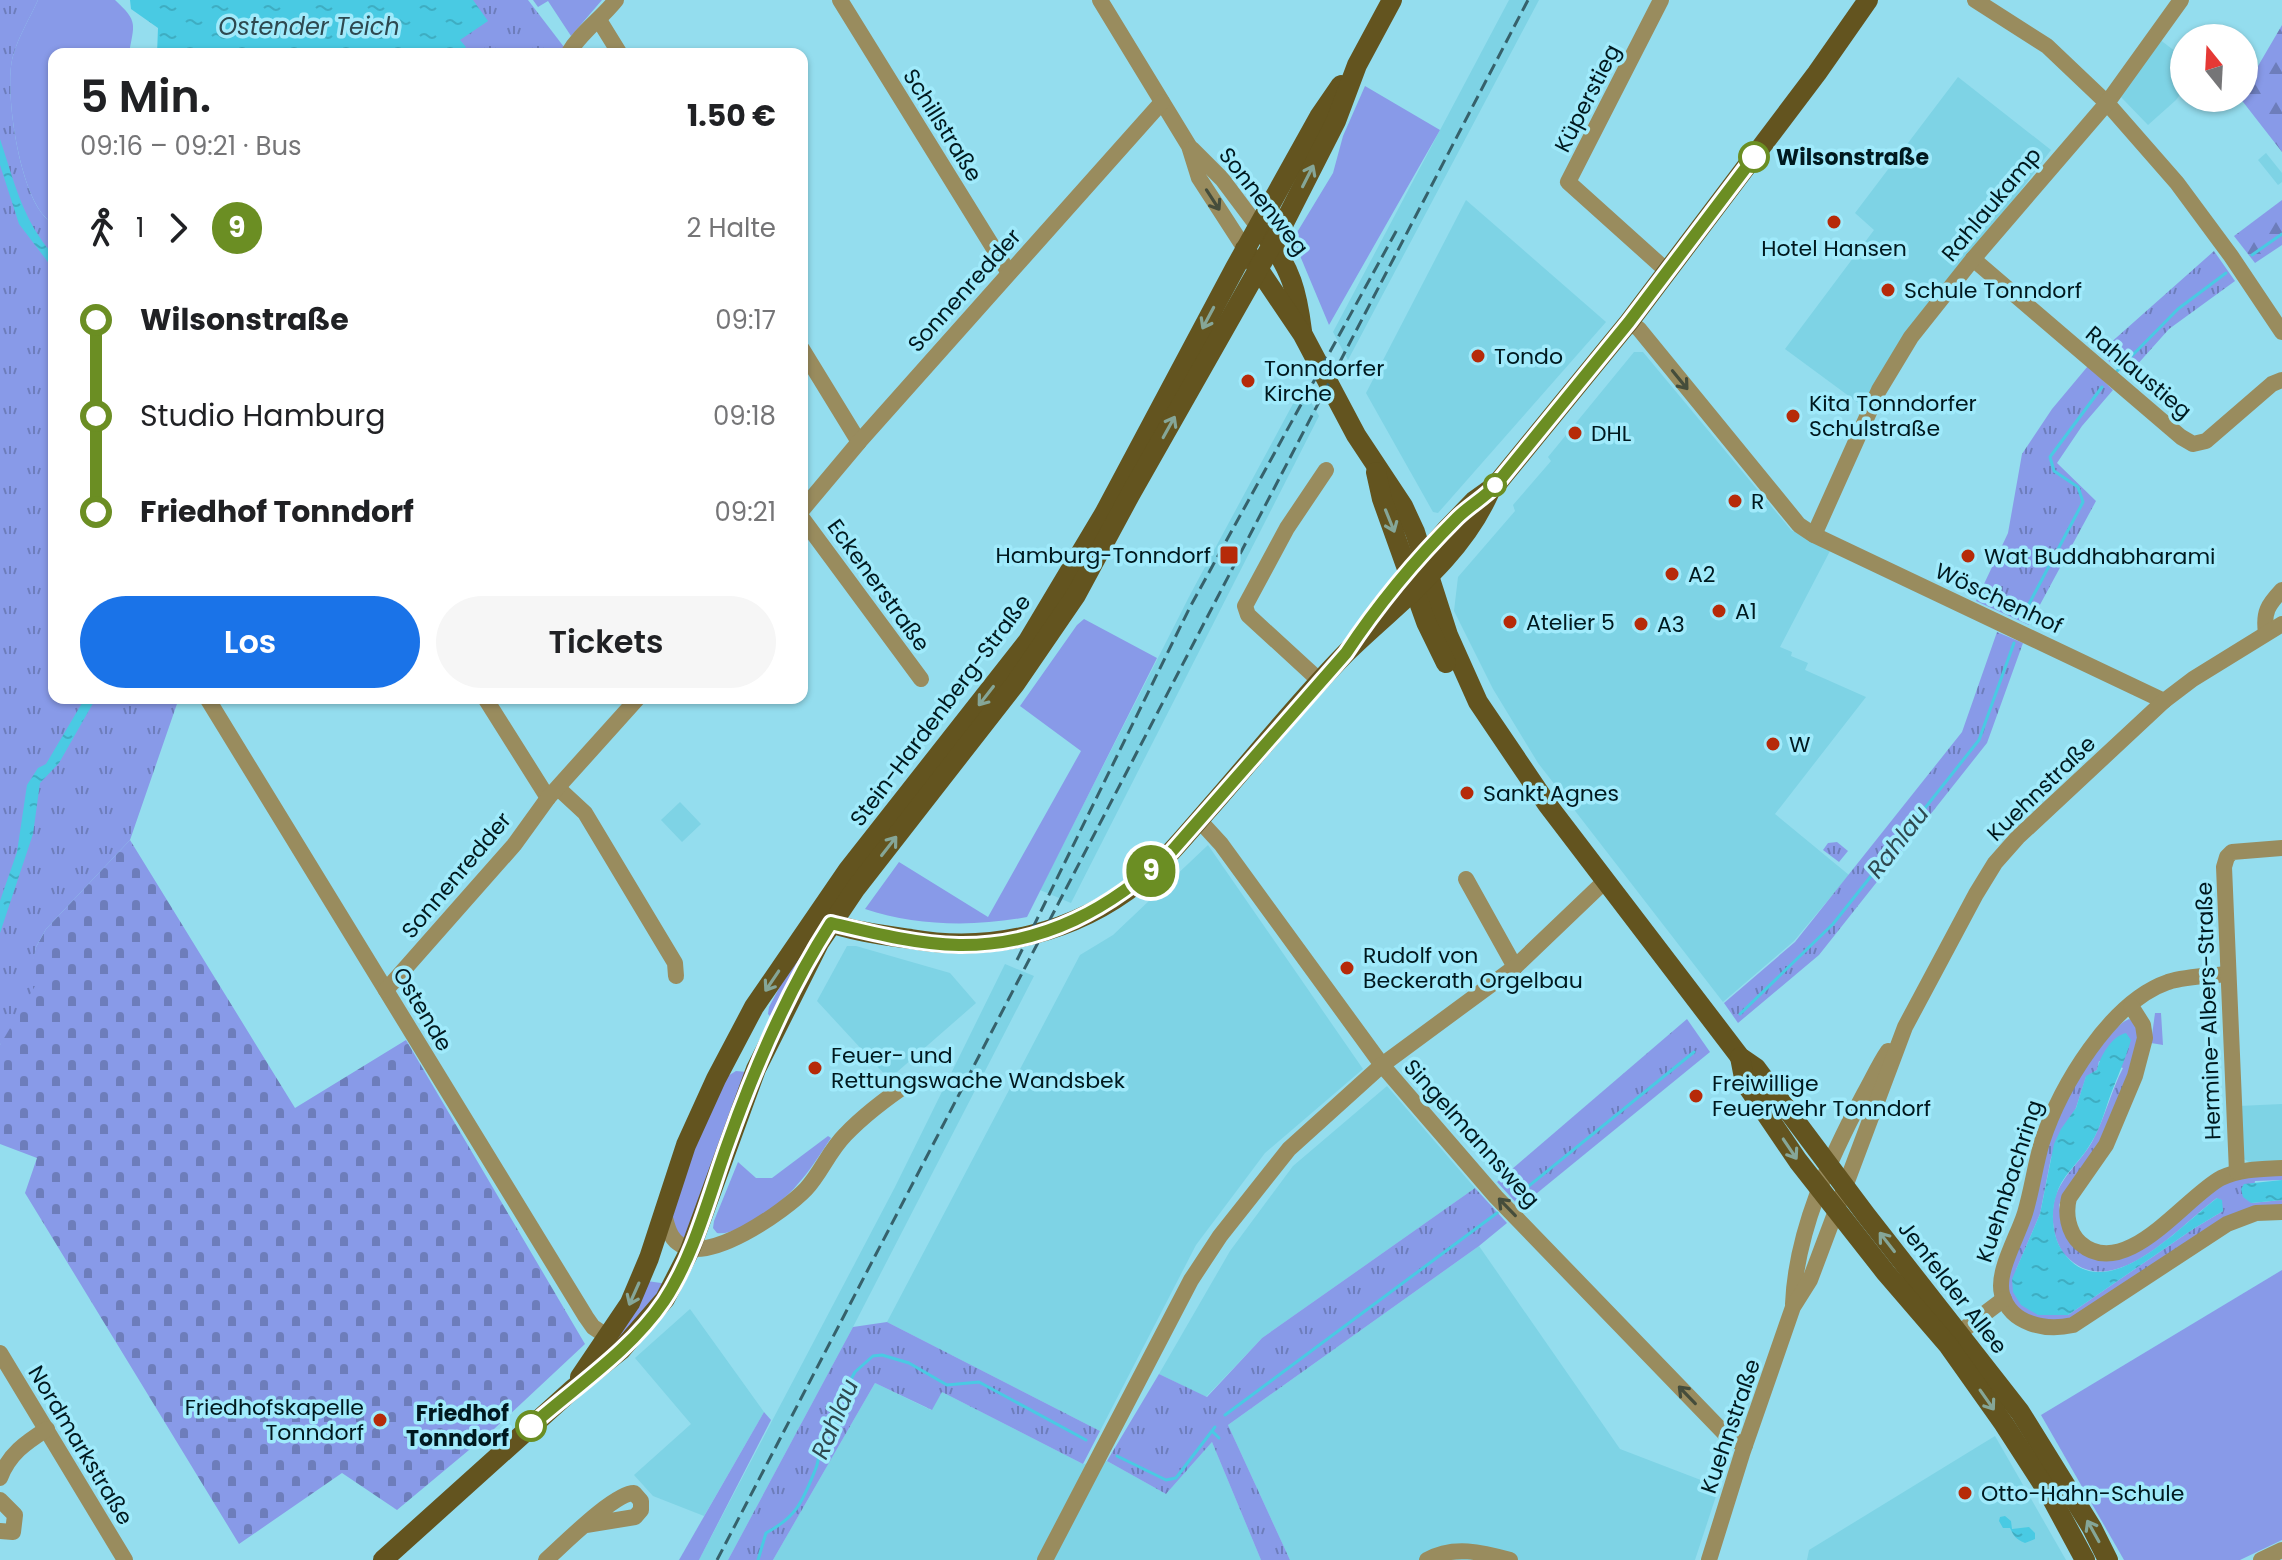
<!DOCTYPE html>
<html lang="de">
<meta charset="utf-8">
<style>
body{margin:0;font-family:Poppins,sans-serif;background:#f6f6f6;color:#202124;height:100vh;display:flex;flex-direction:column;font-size:30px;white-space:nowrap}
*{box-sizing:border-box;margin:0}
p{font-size:26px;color:#757577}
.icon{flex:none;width:44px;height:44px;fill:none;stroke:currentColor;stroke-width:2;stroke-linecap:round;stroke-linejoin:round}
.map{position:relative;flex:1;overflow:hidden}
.side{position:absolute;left:48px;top:48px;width:760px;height:656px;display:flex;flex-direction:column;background:#fff;border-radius:16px;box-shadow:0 2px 6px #0004}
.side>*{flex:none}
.badge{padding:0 16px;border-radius:26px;font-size:28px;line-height:52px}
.needle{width:52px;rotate:342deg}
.controls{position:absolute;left:2170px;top:24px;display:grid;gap:16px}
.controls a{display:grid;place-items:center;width:88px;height:88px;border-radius:50%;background:#fff;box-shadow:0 2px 6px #0004;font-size:40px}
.map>.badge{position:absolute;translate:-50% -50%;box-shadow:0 0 0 4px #fff}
.legs{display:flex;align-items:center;gap:12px;height:88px;padding:0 32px;font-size:26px}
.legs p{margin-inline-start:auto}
.summary{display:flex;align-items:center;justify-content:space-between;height:136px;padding:0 32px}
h1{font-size:44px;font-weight:600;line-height:60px}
.button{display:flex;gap:16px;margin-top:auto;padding:16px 32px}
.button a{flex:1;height:92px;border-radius:48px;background:#1a73e8;color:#fff;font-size:32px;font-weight:600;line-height:92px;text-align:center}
.button a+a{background:#f6f6f6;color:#202124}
ul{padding:0 32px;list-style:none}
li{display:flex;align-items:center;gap:28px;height:96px;font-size:30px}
li i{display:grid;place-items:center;width:12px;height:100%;margin:0 10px;background:currentColor}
li i::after{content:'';width:20px;height:20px;margin:-10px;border:6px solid;border-radius:50%;background:#fff}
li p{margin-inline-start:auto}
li:first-child i{background:linear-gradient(#0000 50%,currentColor 0)}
li:last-child i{background:linear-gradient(currentColor 50%,#0000 0)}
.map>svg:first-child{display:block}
.built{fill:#7ed3e5}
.green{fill:#889ae8}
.forest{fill:url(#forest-firs)}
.cemetery{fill:url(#cemetery-stones)}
.park{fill:url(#park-tufts);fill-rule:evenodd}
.water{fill:url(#water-ripples)}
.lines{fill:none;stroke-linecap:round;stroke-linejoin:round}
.stream{stroke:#49cae3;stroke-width:3}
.minor{stroke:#998c5e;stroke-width:16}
.major{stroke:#63541f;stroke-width:20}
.rail{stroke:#36616b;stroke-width:3;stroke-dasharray:12 6;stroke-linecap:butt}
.oneway{stroke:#85a698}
.oneway2{stroke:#454d3b}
.line-1-casing{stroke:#fff;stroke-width:18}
.line-1{stroke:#6b8e23;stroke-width:12}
.stop-1-dot{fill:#fff;stroke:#6b8e23;stroke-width:4}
.poi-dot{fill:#b62a09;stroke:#a0eafb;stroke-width:3}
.labels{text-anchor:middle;stroke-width:7;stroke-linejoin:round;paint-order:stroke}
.street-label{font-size:22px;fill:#00191f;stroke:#a0eafb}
.stop-label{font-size:22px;font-weight:bold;fill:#00191f;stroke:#a0eafb;text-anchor:start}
.poi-label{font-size:22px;fill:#00191f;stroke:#a0eafb;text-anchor:start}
.water-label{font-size:24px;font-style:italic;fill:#2e4950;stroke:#a0eafb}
</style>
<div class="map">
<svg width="2282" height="1560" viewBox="0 0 2282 1560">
<defs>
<pattern id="forest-firs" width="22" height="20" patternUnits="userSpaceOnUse" patternTransform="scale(2)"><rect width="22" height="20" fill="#889ae8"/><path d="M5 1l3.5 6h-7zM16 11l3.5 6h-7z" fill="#6d7dbb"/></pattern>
<pattern id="cemetery-stones" width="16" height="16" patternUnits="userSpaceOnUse" patternTransform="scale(2)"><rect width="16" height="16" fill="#889ae8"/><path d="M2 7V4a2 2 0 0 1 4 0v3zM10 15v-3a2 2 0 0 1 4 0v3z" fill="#6d7dbb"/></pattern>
<pattern id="park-tufts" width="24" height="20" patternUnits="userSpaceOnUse" patternTransform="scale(2)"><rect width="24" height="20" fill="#889ae8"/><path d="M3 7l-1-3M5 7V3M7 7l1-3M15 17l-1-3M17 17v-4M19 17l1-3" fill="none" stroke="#6d7dbb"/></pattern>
<pattern id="water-ripples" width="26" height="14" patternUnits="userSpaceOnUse" patternTransform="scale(2)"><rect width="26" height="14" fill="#49cae3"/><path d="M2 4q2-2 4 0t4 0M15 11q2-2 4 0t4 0" fill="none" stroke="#3eadc2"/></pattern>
</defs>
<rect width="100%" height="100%" fill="#94ddee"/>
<!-- built -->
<g class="built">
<path d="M1509,0h30l-191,360 -15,-28z"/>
<path d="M2159,39l25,19v31l-8,11 -28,25 -28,-29z"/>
<path d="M1958,77l93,73 -190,255 -76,-56 89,-119 -19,-17z"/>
<path d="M2266,153l16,20v9l-4,3 -20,-25z"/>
<path d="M1466,200l140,122 -168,191 -5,-1 -67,-119z"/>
<path d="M1634,352h9l148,178 39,21 -50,96 12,5 -1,4 17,7 -3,7 61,27 -91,117 74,61 -55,66 -71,61 -185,-239 -45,-74 -39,-78 4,-34 57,-66 -2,-6 38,-44 -3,-4z"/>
<path d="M1302,387l17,29 -248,487 -31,-13 151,-297z"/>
<path d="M680,802l21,22 -19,18 -21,-22z"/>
<path d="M1208,845l155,224 -98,84 -69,92 -96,186 -213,-109 193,-367 33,-20z"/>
<path d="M847,946h9l94,27 26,30 -87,76 -72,-78z"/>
<path d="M1005,964l29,12 -181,351 -125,233h-29l196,-373z"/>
<path d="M1387,1086l88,102 -213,150 -56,59 -47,-23 71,-123 63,-85z"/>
<path d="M2282,1104v56l-33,2 -7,-4 -3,-52z"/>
<path d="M1479,1246l141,203 99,38 -24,73h-405l-62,-135z"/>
<path d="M690,1309l74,103 -60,104 -51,-20 -19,-21 57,-51 -56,-66z"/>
<path d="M875,1383l56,27 11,-18 141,72 24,-3 59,33 46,-52 49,118h-488z"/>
<path d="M1995,1436l71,124h-259l2,-10z"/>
</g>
<!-- green -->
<g class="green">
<path d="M38,0h77c24,22 19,24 14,54h-75v169c-33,-12 -51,-135 -41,-167 5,-19 17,-38 25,-56z"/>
<path d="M533,0h69l-31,36 -23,-35 -10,6z"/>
<path d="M1365,86l75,44 -111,195 -36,-86 40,-66 10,-37z"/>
<path d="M1084,619l73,39 -130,259c-53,10 -111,9 -162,-8l34,-47 89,55 93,-166 -61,-45 57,-81z"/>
<path d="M815,930l-43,88 -4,-4 1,-7 31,-58z"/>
<path d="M736,1071l11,1 -58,166h-8l-10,-16 16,-54 36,-89z"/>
<path d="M828,1136l3,2c-11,16 -21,33 -34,47 -15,18 -57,51 -80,48l-4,-5 1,-7 24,-59 18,16h16z"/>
<path d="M2282,1270v270l-42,20h-116l-83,-145z"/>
<path d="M647,1281l21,3 -57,67z"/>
<path d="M764,1412l7,8 -72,140h-20z"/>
</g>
<!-- forest -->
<g class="forest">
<path d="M2282,25v127l-42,-54h4v-8z"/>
<path d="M2282,200v45l-27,18 -21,-27z"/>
</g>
<!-- cemetery -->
<path class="cemetery" d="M130,840l165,268 111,-68 179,304 -92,86 -96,80 -55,-37 -103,71 -214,-351 12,-35 -37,-14v-99l32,-82 4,-16 10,-18z"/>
<!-- park -->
<g class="park">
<path d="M0,0h38c-8,18 -20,37 -25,56 -10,33 8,155 41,167v475h125l-49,142 -84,89 -10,18 -3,15 5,19 -38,64z"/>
<path d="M324,0h204l36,47 -4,7h-202z"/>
<path d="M2214,251l21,30 -66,48 -42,47 -28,-23z"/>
<path d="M2088,366l25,24 -31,36 -25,37 39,38 -67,124 -53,-24 32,-68 14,-79 30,-45z"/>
<path d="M1997,632l26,11 -36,100 -168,212 -81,68 -14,-20 71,-61 167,-210z"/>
<path d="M1837,842l11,9 -9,11 -16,-12 5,-7z"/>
<path d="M2155,1013h6l2,32 -12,-2z"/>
<path d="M1687,1019l23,33 -190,155 -23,-25z"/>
<path d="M2129,1019l7,3c8,27 -20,88 -33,114 -11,21 -27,40 -40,59l-4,10 5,25 49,29 111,-76 17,-5 41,-4v6l-27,1 -4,22 31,-3v5h-9l-206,116 -36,-2 -22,-17 -4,-24c25,-80 44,-168 98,-234 8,-10 15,-20 26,-25zM2099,1061l24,7c-12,23 -18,50 -31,74 -11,19 -30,34 -37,56 -5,18 -2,44 11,58 47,49 114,-31 151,-58l6,13 -30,18 -125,86h-30l-22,-45 24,-56 11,-56 25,-50 10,-31 11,-7z"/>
<path d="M1475,1188l32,35 -28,23 -251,179 62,135h-29l-49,-118 -46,52 -59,-33 52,-87 48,23 55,-59z"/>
<path d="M887,1322l213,109 -17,33 -141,-72 -10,18 -57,-27 -102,177h-45l125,-233z"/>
</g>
<!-- water -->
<g class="water">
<path d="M130,0h343l15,21 -28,19 6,7 -7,7h-302l1,-26 -27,-19z"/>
<path d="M0,139c15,45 22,80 54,117v14l-35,-46 -19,-59z"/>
<path d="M85,698h11l-37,65 -19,20 -7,51 -33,99v-32l17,-49 10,-67 11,-17 8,-4z"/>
<path d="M2126,1033l5,7c-5,17 -11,31 -17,46 -8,19 -12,40 -23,57 -10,18 -28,31 -34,50 -7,18 -5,44 6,59 42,59 119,-28 154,-54l5,2 1,11 -30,18 -125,86h-30l-17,-10 -8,-13 -1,-13 28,-65 14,-70 7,-15 15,-21 10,-32 11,-6c3,-14 15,-34 29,-37z"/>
<path d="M2282,1180v20l-31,3 -8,-6 -2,-8 3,-5z"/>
<path d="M2005,1516l6,5 1,8 17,-2 6,6v6l-10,4c-10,-4 -11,-7 -15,-15h-7l-4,-7 1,-4z"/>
</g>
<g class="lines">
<!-- stream -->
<g class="stream">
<path d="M2252,255l30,-21"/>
<path d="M2117,371l61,-62 48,-36"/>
<path d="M2021,619l62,-117 -5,-15 -24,-16 -4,-14 52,-70"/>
<path d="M1740,1014l93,-90 146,-184 35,-97"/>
<path d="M1519,1194l175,-142"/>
<path d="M1225,1415l272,-202"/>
<path d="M1212,1431l7,7"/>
<path d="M1117,1456l49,24 10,-2 39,-51"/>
<path d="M758,1560l8,-27c32,-17 37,-33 50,-65 4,-9 2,-23 9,-31 3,-3 7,-5 10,-8l2,-25 18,-32 18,-16 9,-1 27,8 38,22 32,-3 107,58"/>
</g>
<!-- minor -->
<g class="minor">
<path d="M840,0l169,273"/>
<path d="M1100,0l89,146 10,32 46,71"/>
<path d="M1661,0l-93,182 99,89"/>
<path d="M1975,0l72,46 60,57 70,80 54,73 51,76"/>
<path d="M599,20l21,34"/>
<path d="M568,54c12,-21 33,-35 48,-54"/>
<path d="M1192,149l30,30 36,48"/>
<path d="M1973,259l208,178 12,7 13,-3 66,-57 10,-4"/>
<path d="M1629,322l10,7 160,196 15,10 350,166"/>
<path d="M802,349l57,93"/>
<path d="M802,510l57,-68 303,-340"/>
<path d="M802,518l119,161"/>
<path d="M1814,535l65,-145 32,-53 62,-78 134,-156 74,-103"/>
<path d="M2266,633c-3,-21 2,-28 16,-43"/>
<path d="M1321,682l-73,-67 -3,-9 42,-78 39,-58"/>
<path d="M207,698l379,619 7,10 15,10"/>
<path d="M485,698l63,100"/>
<path d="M558,788l27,25 90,150 1,13"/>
<path d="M1199,820l22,24 161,221 114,132 233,241 16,7"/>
<path d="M1466,879l49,88"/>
<path d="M2228,974c-19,2 -41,2 -60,8 -58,20 -108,105 -126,160 -7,23 -10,48 -17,71 -7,23 -29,59 -23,81 9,31 44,37 71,31l154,-101 29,-11 26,-1"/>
<path d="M386,990l128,-145 34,-47 90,-100"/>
<path d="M2131,1006l12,19 2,13 -10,38 -29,69 -37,53c-4,15 -1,34 11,45 45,40 105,-46 141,-65 19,-9 40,-9 61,-10"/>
<path d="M2237,1172l-13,-305 3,-10 5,-5 50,-4"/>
<path d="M663,1210c3,11 5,26 15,33 28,24 107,-32 128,-54 15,-16 23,-38 39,-54 20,-21 43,-38 67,-54"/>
<path d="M1793,1304c3,-73 37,-146 71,-210 8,-14 15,-30 24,-43"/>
<path d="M1959,1333l45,-34"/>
<path d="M0,1353l125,207"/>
<path d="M0,1478c9,-24 25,-35 47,-49"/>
<path d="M0,1500l15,15 -2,17 -13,-1"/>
<path d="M546,1560c17,-15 68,-67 88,-67l7,8v9l-6,7 -49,8"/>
<path d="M1045,1560l146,-280 29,-44 69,-87 93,-84 133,-98 90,-86"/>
<path d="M1427,1560c26,-15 55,-8 83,0"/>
<path d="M1709,1560l33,-106 51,-147 17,-27 95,-253 71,-133 19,-31 23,-26 146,-136 29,-22 89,-55"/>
<path d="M2261,1560l21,-10"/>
</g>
<!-- major -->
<g class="major">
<path d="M1266,236c25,33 31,55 36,95"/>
<path d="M1245,249l58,86 53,100 47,71 12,26 33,103 30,67 69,102 193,253 16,11 110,147 154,197 72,116 16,32"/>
<path d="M1376,472l6,27 44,123 20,41"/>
<path d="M1382,605l64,-75 28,-29 21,-15 134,-164 188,-249 51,-73"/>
<path d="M822,920c28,11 60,15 89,19 80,14 164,-6 228,-57 25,-20 46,-46 67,-70 47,-53 91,-109 140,-159 52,-51 114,-93 144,-162"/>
<path d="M1740,1057l5,26 53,78 88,112 62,72 56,79 47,73 34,63"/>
<path d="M580,1377l50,-74 19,-45 37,-113 30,-66 38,-72 94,-137 180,-229 76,-127 131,-246 84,-151 22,-32"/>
<path d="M383,1560l191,-172 47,-38 44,-51 25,-49 66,-181 63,-126 37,-55 159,-204 61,-89 54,-100 151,-266 55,-108 21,-56 35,-65"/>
</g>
<!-- rail -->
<g class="rail">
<path d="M1017,960l173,-353 209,-381"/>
<path d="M717,1560l811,-1560"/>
</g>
</g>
<!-- one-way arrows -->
<defs><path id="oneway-shaft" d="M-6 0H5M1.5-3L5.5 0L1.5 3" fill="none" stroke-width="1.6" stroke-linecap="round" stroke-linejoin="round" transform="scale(2)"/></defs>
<g class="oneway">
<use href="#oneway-shaft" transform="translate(1308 176) rotate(-63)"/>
<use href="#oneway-shaft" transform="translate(1208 318) rotate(118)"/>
<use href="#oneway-shaft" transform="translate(1169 427) rotate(-61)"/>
<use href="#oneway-shaft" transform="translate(1390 521) rotate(68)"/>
<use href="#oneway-shaft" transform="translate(986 696) rotate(128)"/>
<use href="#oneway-shaft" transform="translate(889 846) rotate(-52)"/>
<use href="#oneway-shaft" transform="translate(772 981) rotate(124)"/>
<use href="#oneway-shaft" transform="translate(1790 1149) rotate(56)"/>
<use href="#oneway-shaft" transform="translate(1887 1242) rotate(-128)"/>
<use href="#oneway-shaft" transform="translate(634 1294) rotate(114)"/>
<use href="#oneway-shaft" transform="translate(1987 1400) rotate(55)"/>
<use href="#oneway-shaft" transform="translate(2093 1531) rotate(-119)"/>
</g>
<g class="oneway2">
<use href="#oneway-shaft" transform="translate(1213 200) rotate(57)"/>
<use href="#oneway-shaft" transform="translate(1680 380) rotate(51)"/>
<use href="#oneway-shaft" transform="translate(1507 1207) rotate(-134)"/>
<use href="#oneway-shaft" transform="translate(1687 1395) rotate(-134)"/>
</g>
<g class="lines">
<defs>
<path id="line-1" d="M531,1426c45,-40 99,-75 133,-125 31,-47 45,-106 64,-158 27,-76 59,-152 103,-220 42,10 85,21 128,22 85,1 153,-37 213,-94l174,-198c31,-47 71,-95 111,-135 12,-12 27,-20 38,-32l134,-164 125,-165"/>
</defs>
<!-- line-1 casing -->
<use href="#line-1" class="line-1-casing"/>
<!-- line-1 -->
<use href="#line-1" class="line-1"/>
</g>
<!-- markers -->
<g class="stop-1-dot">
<circle cx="1754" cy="157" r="14"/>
<circle cx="1495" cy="485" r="10"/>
<circle cx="531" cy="1426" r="14"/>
</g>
<g class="poi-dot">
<circle cx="1834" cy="222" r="8"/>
<circle cx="1888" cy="290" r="8"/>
<circle cx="1478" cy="356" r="8"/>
<circle cx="1248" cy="381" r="8"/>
<circle cx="1793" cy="416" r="8"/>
<circle cx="1575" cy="433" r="8"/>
<circle cx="1735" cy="501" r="8"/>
<rect x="1219" y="545" width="20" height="20" rx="4"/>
<circle cx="1968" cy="556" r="8"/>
<circle cx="1672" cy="574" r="8"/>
<circle cx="1719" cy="611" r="8"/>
<circle cx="1510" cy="622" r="8"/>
<circle cx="1641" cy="624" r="8"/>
<circle cx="1773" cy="744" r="8"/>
<circle cx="1467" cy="793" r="8"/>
<circle cx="1347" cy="968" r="8"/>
<circle cx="815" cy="1068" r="8"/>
<circle cx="1696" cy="1096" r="8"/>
<circle cx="380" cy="1420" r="8"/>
<circle cx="1965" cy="1493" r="8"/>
</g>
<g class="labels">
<!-- street labels -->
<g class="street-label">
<text transform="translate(1587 98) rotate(-63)" y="8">Küperstieg</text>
<text transform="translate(943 125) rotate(58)" y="8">Schillstraße</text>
<text transform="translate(1264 201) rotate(52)" y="8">Sonnenweg</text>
<text transform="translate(1991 204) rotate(-50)" y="8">Rahlaukamp</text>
<text transform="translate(964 290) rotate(-48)" y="8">Sonnenredder</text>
<text transform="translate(2139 372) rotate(40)" y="8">Rahlaustieg</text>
<text transform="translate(879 585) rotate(54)" y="8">Eckenerstraße</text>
<text transform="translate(1999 598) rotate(25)" y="8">Wöschenhof</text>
<text transform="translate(940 710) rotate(-53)" y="8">Stein-Hardenberg-Straße</text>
<text transform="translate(2041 788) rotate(-44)" y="8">Kuehnstraße</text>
<text transform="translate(456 875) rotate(-50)" y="8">Sonnenredder</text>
<text transform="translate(423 1009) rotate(59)" y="8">Ostende</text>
<text transform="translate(2208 1011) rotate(-92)" y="8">Hermine-Albers-Straße</text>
<text transform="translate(1472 1133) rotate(48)" y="8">Singelmannsweg</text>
<text transform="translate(2009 1181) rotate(-72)" y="8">Kuehnbachring</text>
<text transform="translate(1953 1287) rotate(52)" y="8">Jenfelder Allee</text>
<text transform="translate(1730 1426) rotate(-71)" y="8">Kuehnstraße</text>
<text transform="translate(81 1445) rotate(59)" y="8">Nordmarkstraße</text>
</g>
<!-- stop labels -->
<g class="stop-label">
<text x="1776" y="165">Wilsonstraße</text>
<text x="509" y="1421" text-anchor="end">Friedhof<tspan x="509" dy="25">Tonndorf</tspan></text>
</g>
<!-- poi labels -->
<g class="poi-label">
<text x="1834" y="256" text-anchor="middle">Hotel Hansen</text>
<text x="1904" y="298">Schule Tonndorf</text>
<text x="1494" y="364">Tondo</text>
<text x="1264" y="376">Tonndorfer<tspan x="1264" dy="25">Kirche</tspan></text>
<text x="1809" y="411">Kita Tonndorfer<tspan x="1809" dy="25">Schulstraße</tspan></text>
<text x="1591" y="441">DHL</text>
<text x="1751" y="509">R</text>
<text x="1211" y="563" text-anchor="end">Hamburg-Tonndorf</text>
<text x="1984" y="564">Wat Buddhabharami</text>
<text x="1688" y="582">A2</text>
<text x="1735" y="619">A1</text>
<text x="1526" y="630">Atelier 5</text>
<text x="1657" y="632">A3</text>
<text x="1789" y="752">W</text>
<text x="1483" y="801">Sankt Agnes</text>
<text x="1363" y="963">Rudolf von<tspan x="1363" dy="25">Beckerath Orgelbau</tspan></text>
<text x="831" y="1063">Feuer- und<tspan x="831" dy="25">Rettungswache Wandsbek</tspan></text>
<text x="1712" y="1091">Freiwillige<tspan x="1712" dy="25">Feuerwehr Tonndorf</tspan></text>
<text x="364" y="1415" text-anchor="end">Friedhofskapelle<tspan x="364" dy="25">Tonndorf</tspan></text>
<text x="1981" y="1501">Otto-Hahn-Schule</text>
</g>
<!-- water labels -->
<g class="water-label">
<text x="309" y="35">Ostender Teich</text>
<text transform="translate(1898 842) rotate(-52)" y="8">Rahlau</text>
<text transform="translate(835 1419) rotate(-67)" y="8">Rahlau</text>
</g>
</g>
</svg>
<div class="controls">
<a><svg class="needle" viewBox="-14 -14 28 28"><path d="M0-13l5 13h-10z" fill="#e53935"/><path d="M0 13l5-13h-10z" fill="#757577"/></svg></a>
</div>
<b class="badge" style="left:1151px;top:871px;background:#6b8e23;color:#fff">9</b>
<section class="side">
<div class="summary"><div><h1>5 Min.</h1><p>09:16 – 09:21 · Bus</p></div><b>1.50 €</b></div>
<div class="legs"><svg class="icon" aria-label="walk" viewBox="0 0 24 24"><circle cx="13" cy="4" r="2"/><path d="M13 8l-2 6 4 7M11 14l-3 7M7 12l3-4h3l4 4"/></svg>1<svg class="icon" aria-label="forward" viewBox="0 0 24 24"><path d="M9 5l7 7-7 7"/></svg><b class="badge" style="background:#6b8e23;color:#fff">9</b><p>2 Halte</p></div>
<ul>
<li><i style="color:#6b8e23"></i><b>Wilsonstraße</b><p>09:17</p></li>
<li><i style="color:#6b8e23"></i><span>Studio Hamburg</span><p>09:18</p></li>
<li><i style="color:#6b8e23"></i><b>Friedhof Tonndorf</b><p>09:21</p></li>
</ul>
<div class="button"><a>Los</a><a>Tickets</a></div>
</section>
</div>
